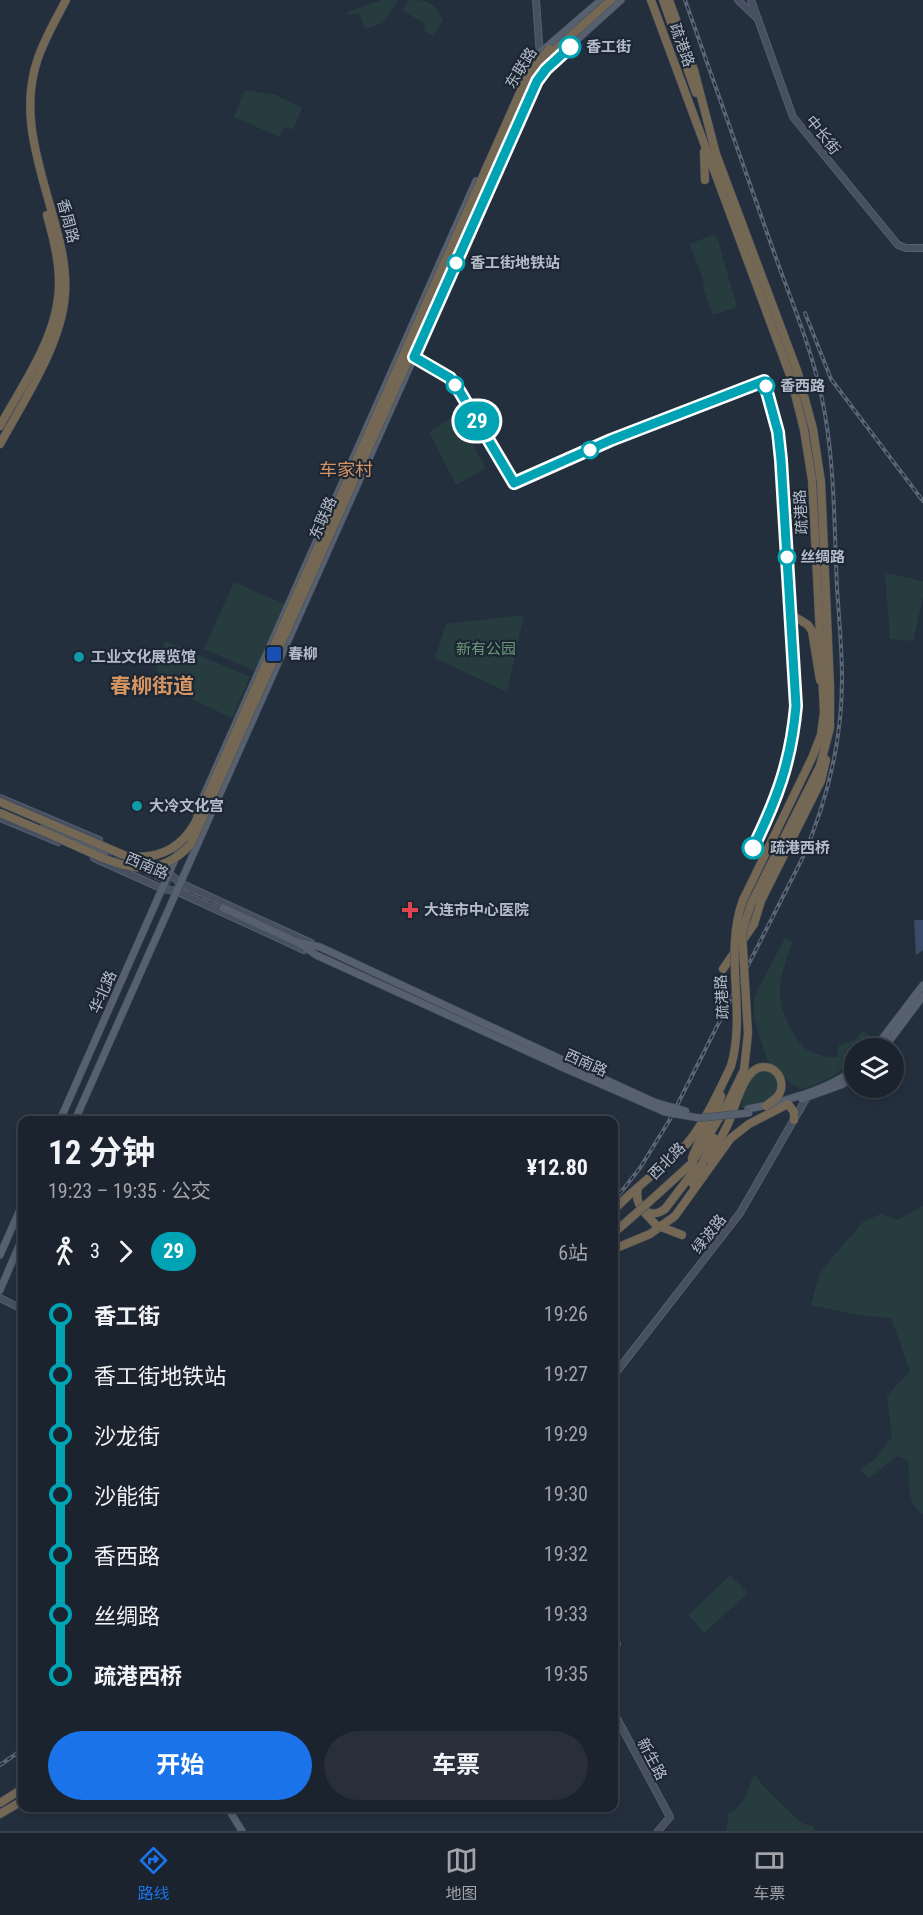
<!DOCTYPE html>
<html lang="zh">
<meta charset="utf-8">
<style>
body{margin:0;font-family:"Roboto Condensed","Noto Sans SC",sans-serif;background:#282f3a;color:#f1f3f6;height:100vh;display:flex;flex-direction:column;font-size:22px;white-space:nowrap}
*{box-sizing:border-box;margin:0}
p{font-size:20px;color:#a0a4aa}
.icon{flex:none;width:33px;height:33px;fill:none;stroke:currentColor;stroke-width:2;stroke-linecap:round;stroke-linejoin:round}
.map{position:relative;flex:1;overflow:hidden}
.sheet{position:absolute;left:18px;top:1116px;width:600px;height:696px;display:flex;flex-direction:column;background:#1b232e;border-radius:12px;box-shadow:0 3px 9px #0003,0 0 0 2px #39404a}
.sheet>*{flex:none}
.badge{padding:0 12px;border-radius:20px;font-size:21px;line-height:39px}
.tools{position:absolute;left:844px;top:1038px;display:grid;gap:12px}
.tools a{display:grid;place-items:center;width:60px;height:60px;border-radius:50%;background:#1b232e;box-shadow:0 3px 9px #0003,0 0 0 2px #39404a;font-size:30px}
.map>.badge{position:absolute;translate:-50% -50%;box-shadow:0 0 0 3px #fff}
.legs{display:flex;align-items:center;gap:9px;height:66px;padding:0 30px;font-size:20px}
.legs p{margin-inline-start:auto}
.head{display:flex;align-items:center;justify-content:space-between;height:102px;padding:0 30px}
h1{font-size:33px;font-weight:700;line-height:45px}
.button{display:flex;gap:12px;margin-top:auto;padding:12px 30px}
.button a{flex:1;height:69px;border-radius:36px;background:#1a73e8;color:#fff;font-size:24px;font-weight:700;line-height:69px;text-align:center}
.button a+a{background:#282f3a;color:#f1f3f6}
ul{padding:0 30px;list-style:none}
li{display:flex;align-items:center;gap:21px;height:60px;font-size:22px}
li i{display:grid;place-items:center;width:9px;height:100%;margin:0 8px;background:currentColor}
li i::after{content:'';width:15px;height:15px;margin:-8px;border:4px solid;border-radius:50%;background:#1b232e}
li p{margin-inline-start:auto}
li:first-child i{background:linear-gradient(#0000 50%,currentColor 0)}
li:last-child i{background:linear-gradient(currentColor 50%,#0000 0)}
.menu{display:flex;justify-content:space-around;align-items:center;height:84px;border-top:2px solid #39404a;background:#1b232e;font-size:16px;color:#a0a4aa}
.menu a{display:grid;justify-items:center;gap:3px}
.menu .selected{color:#1a73e8}
.map>svg:first-child{display:block}
.green{fill:#263c3f}
.water{fill:#394c67}
.lines{fill:none;stroke-linecap:round;stroke-linejoin:round}
.primary-tunnel{stroke:#3a4453;stroke-width:7;stroke-dasharray:7 3.5;stroke-linecap:butt}
.secondary-casing{stroke:#565f6c;stroke-width:8}
.primary-casing{stroke:#414a57;stroke-width:8}
.highway-casing{stroke:#434c59;stroke-width:9}
.secondary{stroke:#465061;stroke-width:6}
.primary{stroke:#56606e;stroke-width:7}
.highway{stroke:#746855;stroke-width:8}
.rail-casing{stroke:#5a6575;stroke-width:4}
.rail{stroke:#1d2633;stroke-width:1.5;stroke-dasharray:4.5;stroke-linecap:butt}
.primary-bridge-casing{stroke:#414a57;stroke-width:8;stroke-linecap:butt}
.highway-bridge-casing{stroke:#434c59;stroke-width:9;stroke-linecap:butt}
.primary-bridge{stroke:#56606e;stroke-width:7}
.highway-bridge{stroke:#746855;stroke-width:8}
.line-1-casing{stroke:#fff;stroke-width:14}
.line-1{stroke:#00a3b4;stroke-width:9}
.stop-1-dot{fill:#fff;stroke:#00a3b4;stroke-width:3}
.transit-dot{fill:#1a4fb4;stroke:#1d2633;stroke-width:2}
.culture-dot{fill:#0f9aa8;stroke:#1d2633;stroke-width:2}
.health-dot{fill:#e0444e;stroke:#1d2633;stroke-width:2}
.labels{text-anchor:middle;stroke-width:4.5;stroke-linejoin:round;paint-order:stroke}
.street-label{font-size:15px;fill:#b4bcc9;stroke:#1d2633}
.stop-label{font-size:15px;font-weight:bold;fill:#b4bcc9;stroke:#1d2633;text-anchor:start}
.park-label{font-size:15px;fill:#6b9a76;stroke:#1d2633}
.poi-label{font-size:15px;font-weight:bold;fill:#b4bcc9;stroke:#1d2633;text-anchor:start}
.quarter-label{font-size:18px;fill:#d59563;stroke:#1d2633}
.district-label{font-size:21px;font-weight:bold;fill:#d59563;stroke:#1d2633}
</style>
<div class="map">
<svg width="923" height="1831" viewBox="0 0 923 1831">
<rect width="100%" height="100%" fill="#242f3e"/>
<!-- green -->
<g class="green">
<path d="M381,0h17l-15,23 -18,6 -6,-16 -11,2 -1,-3z"/>
<path d="M409,0c18,0 26,2 34,20l-10,16 -10,-6 2,-6 -23,-14z"/>
<path d="M245,90l31,5 26,13 -9,21 -9,-1 -4,9 -46,-20z"/>
<path d="M712,235l5,2 20,70 -24,8 -11,-29 3,-1 -15,-41z"/>
<path d="M456,415l30,53 -30,17 -27,-53z"/>
<path d="M885,573l38,8v16l-10,44 -23,-2z"/>
<path d="M234,582l51,22 -30,67 -51,-22z"/>
<path d="M524,615l-17,77 -72,-34 11,-34z"/>
<path d="M166,641l84,36 -18,41 -74,-35 2,-5 -5,-13z"/>
<path d="M785,938l7,4c-4,15 -11,30 -12,46 -2,19 11,47 25,60 7,6 23,10 32,9l2,-12 16,-5 8,-9 10,7 -8,10h-10v11c-16,16 -33,24 -54,30l-10,-5 -24,-24 -13,-42v-21z"/>
<path d="M764,1070h5c11,11 10,15 4,28l-10,5 -21,5 1,-7 -3,-3c7,-12 10,-23 24,-28z"/>
<path d="M923,1206v308c-18,-11 -13,-35 -15,-54l-10,-4 -29,22 -9,-9 15,-10 17,-22 -5,-41 23,-25 -19,-53 -33,-3 -47,-10 9,-33 44,-51 17,-7 17,6z"/>
<path d="M730,1575l18,18 -44,40 -15,-18z"/>
<path d="M754,1774l13,16 30,29 7,5 9,2 3,5h-90l3,-19 6,-1 10,-13z"/>
</g>
<!-- water -->
<path class="water" d="M914,920h9v30l-7,5z"/>
<g class="lines">
<!-- primary-tunnel -->
<g class="primary-tunnel">
<path d="M105,853l21,10"/>
<path d="M136,867l87,41"/>
</g>
<defs>
<g id="secondary">
<path d="M536,0l4,56"/>
<path d="M738,0l20,19"/>
<path d="M751,0l42,117 105,128 8,3h17"/>
<path d="M0,798l99,42"/>
<path d="M0,818l58,24"/>
<path d="M135,857l34,16 11,10 131,60"/>
<path d="M94,858l69,31 13,2 128,59"/>
<path d="M0,1298l22,11"/>
<path d="M614,1375l126,-162 67,-116"/>
<path d="M614,1637l3,7"/>
<path d="M614,1713l56,104 -12,14"/>
</g>
<g id="primary">
<path d="M538,79l20,-22 63,-57"/>
<path d="M520,84l11,-22 4,-5 66,-57"/>
<path d="M196,813l280,-632"/>
<path d="M44,824l61,29"/>
<path d="M223,908l76,35 17,12 248,113"/>
<path d="M301,943l19,4 247,115"/>
<path d="M875,1048l48,-63"/>
<path d="M884,1048l39,-52"/>
<path d="M802,1099l39,-14 14,-8"/>
<path d="M748,1109c31,-6 84,-20 107,-41"/>
<path d="M60,1120l124,-281"/>
<path d="M75,1120l368,-828"/>
<path d="M0,1255l22,-50"/>
<path d="M0,1290l22,-51"/>
<path d="M228,1808l14,23"/>
</g>
<g id="highway">
<path d="M651,0l140,378 13,52 8,50 12,232 -3,23 -9,23 -69,142"/>
<path d="M663,0l33,93"/>
<path d="M669,0l25,70 22,84 82,219 15,56 8,53 9,204v42l-10,38 -69,138"/>
<path d="M704,152l1,28"/>
<path d="M0,426c24,-44 59,-91 59,-143 0,-24 -6,-46 -12,-68"/>
<path d="M0,444c24,-44 62,-100 65,-150 2,-29 -6,-57 -14,-85 -14,-50 -31,-100 -13,-151 7,-20 18,-39 28,-58"/>
<path d="M792,615l16,10 4,6 8,49"/>
<path d="M723,969l31,-45 7,-23 60,-120 5,-21"/>
<path d="M713,1121l8,-25"/>
<path d="M692,1158l17,-41"/>
<path d="M709,1159c7,-11 13,-22 18,-33 8,-15 16,-60 37,-59 15,0 23,18 13,30 -3,3 -8,6 -11,9"/>
<path d="M693,1184l21,-46"/>
<path d="M638,1188c-5,18 11,33 27,21l32,-42"/>
<path d="M649,1202l43,-39 34,-56 18,-37"/>
<path d="M614,1210c20,-22 45,-39 67,-60 20,-19 38,-59 50,-84"/>
<path d="M645,1213l11,12 26,10"/>
<path d="M614,1233l10,-9"/>
<path d="M614,1249l36,-15 25,-18 56,-78 18,-14 39,-20 6,8v8"/>
<path d="M0,1803l22,-14"/>
<path d="M0,1814l22,-13"/>
</g>
</defs>
<!-- secondary casing -->
<use href="#secondary" class="secondary-casing"/>
<!-- primary casing -->
<use href="#primary" class="primary-casing"/>
<!-- highway casing -->
<use href="#highway" class="highway-casing"/>
<!-- secondary -->
<use href="#secondary" class="secondary"/>
<!-- primary -->
<use href="#primary" class="primary"/>
<!-- highway -->
<use href="#highway" class="highway"/>
<defs>
<g id="rail">
<path d="M805,313l26,66 92,122"/>
<path d="M614,1201l26,-33 29,-47 133,-262c25,-57 40,-118 40,-180 0,-30 -3,-61 -5,-91 -3,-64 -2,-131 -16,-194 -11,-51 -33,-101 -50,-150 -29,-81 -57,-163 -86,-244"/>
<path d="M0,1765l22,-15"/>
</g>
</defs>
<!-- rail casing -->
<use href="#rail" class="rail-casing"/>
<!-- rail -->
<use href="#rail" class="rail"/>
<defs>
<g id="primary-bridge">
<path d="M567,1062l87,40 32,9"/>
<path d="M564,1068l101,44 34,6 50,-5"/>
</g>
<g id="highway-bridge">
<path d="M0,802l126,54c30,4 54,-6 69,-33l326,-733 10,-19 18,-22"/>
<path d="M0,813c23,10 46,19 69,30 43,19 83,44 122,1l338,-753 19,-35 63,-56"/>
<path d="M731,1066c16,-55 -8,-112 12,-166"/>
<path d="M744,1070l4,-37 -6,-101 9,-28"/>
<path d="M624,1224l25,-22"/>
</g>
</defs>
<!-- primary-bridge casing -->
<use href="#primary-bridge" class="primary-bridge-casing"/>
<!-- highway-bridge casing -->
<use href="#highway-bridge" class="highway-bridge-casing"/>
<!-- primary-bridge -->
<use href="#primary-bridge" class="primary-bridge"/>
<!-- highway-bridge -->
<use href="#highway-bridge" class="highway-bridge"/>
</g>
<g class="lines">
<defs>
<path id="line-1" d="M570,47l-24,22 -9,12 -123,276 36,21 10,14 54,91 97,-43 153,-59 14,51 3,28 15,246c-5,56 -19,93 -43,142"/>
</defs>
<!-- line-1 casing -->
<use href="#line-1" class="line-1-casing"/>
<!-- line-1 -->
<use href="#line-1" class="line-1"/>
</g>
<!-- markers -->
<g class="stop-1-dot">
<circle cx="570" cy="47" r="10"/>
<circle cx="456" cy="263" r="8"/>
<circle cx="455" cy="385" r="8"/>
<circle cx="766" cy="386" r="8"/>
<circle cx="590" cy="450" r="8"/>
<circle cx="787" cy="557" r="8"/>
<circle cx="753" cy="848" r="10"/>
</g>
<rect class="transit-dot" x="266" y="646" width="16" height="16" rx="3"/>
<g class="culture-dot">
<circle cx="79" cy="657" r="6"/>
<circle cx="137" cy="806" r="6"/>
</g>
<path class="health-dot" d="M407 901h6v6h6v6h-6v6h-6v-6h-6v-6h6z"/>
<g class="labels">
<!-- street labels -->
<g class="street-label">
<text transform="translate(682 45) rotate(70)" y="5">疏港路</text>
<text transform="translate(521 68) rotate(-58)" y="5">东联路</text>
<text transform="translate(823 135) rotate(51)" y="5">中长街</text>
<text transform="translate(68 221) rotate(75)" y="5">香周路</text>
<text transform="translate(801 512) rotate(-93)" y="5">疏港路</text>
<text transform="translate(323 518) rotate(-66)" y="5">东联路</text>
<text transform="translate(147 866) rotate(23)" y="5">西南路</text>
<text transform="translate(103 992) rotate(-66)" y="5">华北路</text>
<text transform="translate(722 997) rotate(-93)" y="5">疏港路</text>
<text transform="translate(586 1063) rotate(24)" y="5">西南路</text>
<text transform="translate(667 1161) rotate(-45)" y="5">西北路</text>
<text transform="translate(709 1234) rotate(-52)" y="5">绿波路</text>
<text transform="translate(652 1759) rotate(62)" y="5">新生路</text>
</g>
<!-- stop labels -->
<g class="stop-label">
<text x="586" y="52">香工街</text>
<text x="470" y="268">香工街地铁站</text>
<text x="780" y="391">香西路</text>
<text x="800" y="562">丝绸路</text>
<text x="770" y="853">疏港西桥</text>
</g>
<!-- park labels -->
<g class="park-label">
<text x="486" y="654">新有公园</text>
</g>
<!-- poi labels -->
<g class="poi-label">
<text x="288" y="659">春柳</text>
<text x="91" y="662">工业文化展览馆</text>
<text x="149" y="811">大冷文化宫</text>
<text x="424" y="915">大连市中心医院</text>
</g>
<!-- quarter labels -->
<g class="quarter-label">
<text x="346" y="476">车家村</text>
</g>
<!-- district labels -->
<g class="district-label">
<text x="152" y="693">春柳街道</text>
</g>
</g>
</svg>
<div class="tools">
<a><svg class="icon" aria-label="layers" viewBox="0 0 24 24"><path d="M12 4l9 5-9 5-9-5zM3 14l9 5 9-5"/></svg></a>
</div>
<b class="badge" style="left:477px;top:421px;background:#00a3b4;color:#fff">29</b>
<section class="sheet">
<div class="head"><div><h1>12 分钟</h1><p>19:23 – 19:35 · 公交</p></div><b>¥12.80</b></div>
<div class="legs"><svg class="icon" aria-label="walk" viewBox="0 0 24 24"><circle cx="13" cy="4" r="2"/><path d="M13 8l-2 6 4 7M11 14l-3 7M7 12l3-4h3l4 4"/></svg>3<svg class="icon" aria-label="forward" viewBox="0 0 24 24"><path d="M9 5l7 7-7 7"/></svg><b class="badge" style="background:#00a3b4;color:#fff">29</b><p>6站</p></div>
<ul>
<li><i style="color:#00a3b4"></i><b>香工街</b><p>19:26</p></li>
<li><i style="color:#00a3b4"></i><span>香工街地铁站</span><p>19:27</p></li>
<li><i style="color:#00a3b4"></i><span>沙龙街</span><p>19:29</p></li>
<li><i style="color:#00a3b4"></i><span>沙能街</span><p>19:30</p></li>
<li><i style="color:#00a3b4"></i><span>香西路</span><p>19:32</p></li>
<li><i style="color:#00a3b4"></i><span>丝绸路</span><p>19:33</p></li>
<li><i style="color:#00a3b4"></i><b>疏港西桥</b><p>19:35</p></li>
</ul>
<div class="button"><a>开始</a><a>车票</a></div>
</section>
</div>
<nav class="menu">
<a class="selected"><svg class="icon" aria-label="directions" viewBox="0 0 24 24"><path d="M12 3l9 9-9 9-9-9zM9 14v-3h6M13 9l2 2-2 2"/></svg>路线</a>
<a><svg class="icon" aria-label="map" viewBox="0 0 24 24"><path d="M3 6l6-2 6 2 6-2v14l-6 2-6-2-6 2zM9 4v14M15 6v14"/></svg>地图</a>
<a><svg class="icon" aria-label="tickets" viewBox="0 0 24 24"><path d="M3 7h18v10H3zM15 7v10"/></svg>车票</a>
</nav>
